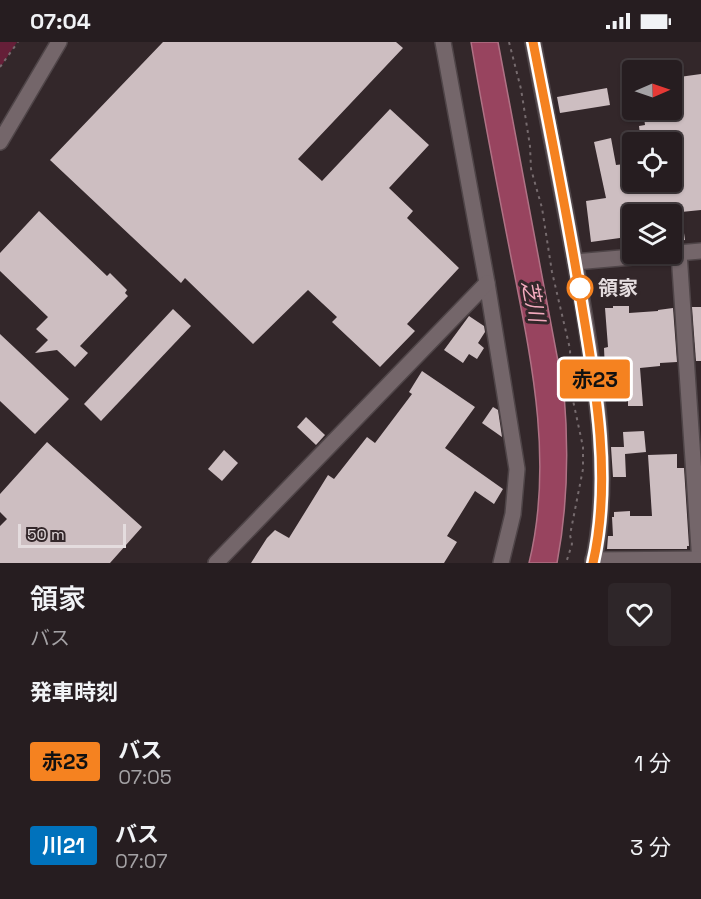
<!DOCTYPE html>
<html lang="ja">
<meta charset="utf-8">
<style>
body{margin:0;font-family:"Space Grotesk","Noto Sans JP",sans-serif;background:#2e2629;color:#f1f3f6;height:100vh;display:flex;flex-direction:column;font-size:22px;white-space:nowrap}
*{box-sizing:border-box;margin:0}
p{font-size:20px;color:#a4a2a5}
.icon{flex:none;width:33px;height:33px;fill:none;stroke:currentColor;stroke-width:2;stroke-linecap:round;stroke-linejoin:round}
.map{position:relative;height:521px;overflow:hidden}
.side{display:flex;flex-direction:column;background:#261d20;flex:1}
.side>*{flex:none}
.badge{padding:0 12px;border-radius:4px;font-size:21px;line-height:39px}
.needle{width:39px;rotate:88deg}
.fabs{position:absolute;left:622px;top:18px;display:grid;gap:12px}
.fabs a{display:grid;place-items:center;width:60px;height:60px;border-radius:6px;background:#261d20;box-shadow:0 2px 4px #0004,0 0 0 2px #423b3e;font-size:30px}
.scale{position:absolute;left:18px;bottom:15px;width:108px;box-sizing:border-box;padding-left:6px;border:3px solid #e4dcde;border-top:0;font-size:16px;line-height:21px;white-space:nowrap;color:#e4dcde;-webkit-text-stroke:4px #33272a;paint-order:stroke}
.map>.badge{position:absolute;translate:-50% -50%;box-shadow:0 0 0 3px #fff}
h2{padding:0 30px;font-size:22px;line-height:54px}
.round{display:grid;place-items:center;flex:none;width:63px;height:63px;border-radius:6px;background:#2e2629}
.overview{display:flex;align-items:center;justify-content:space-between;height:102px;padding:0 30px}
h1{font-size:28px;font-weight:600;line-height:45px}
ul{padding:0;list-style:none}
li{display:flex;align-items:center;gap:18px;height:84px;padding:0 30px}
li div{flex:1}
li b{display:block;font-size:22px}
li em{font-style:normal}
li .badge{min-width:66px;font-weight:700;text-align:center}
.status{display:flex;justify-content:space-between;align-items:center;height:42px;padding:0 30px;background:#261d20;direction:ltr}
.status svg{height:16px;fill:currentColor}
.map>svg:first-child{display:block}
.green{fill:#651f38}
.water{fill:#98445f;stroke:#af7285;stroke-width:1.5}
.building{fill:#cdbec1}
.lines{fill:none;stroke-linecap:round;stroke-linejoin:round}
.minor-casing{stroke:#4f4548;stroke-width:18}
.path{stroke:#766b6e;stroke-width:2;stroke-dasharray:3 4.5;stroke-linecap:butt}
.minor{stroke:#74666a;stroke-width:15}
.line-casing{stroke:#fff;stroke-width:14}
.line{stroke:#f58220;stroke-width:9}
.stop-dot{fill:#fff;stroke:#f58220;stroke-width:3}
.labels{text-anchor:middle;stroke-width:6;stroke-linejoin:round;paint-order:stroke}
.stop-label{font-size:20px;font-weight:bold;fill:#e4dcde;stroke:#33272a;text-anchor:start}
.water-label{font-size:21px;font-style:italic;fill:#f3abbe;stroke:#33272a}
</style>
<div class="status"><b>07:04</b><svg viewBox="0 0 49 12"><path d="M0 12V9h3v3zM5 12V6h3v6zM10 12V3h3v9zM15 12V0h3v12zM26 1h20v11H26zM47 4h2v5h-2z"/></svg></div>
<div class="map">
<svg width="701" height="521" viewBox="0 0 701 521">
<rect width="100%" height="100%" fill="#33272a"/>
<!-- green -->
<path class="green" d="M0,0h17l-17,26z"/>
<!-- water -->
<path class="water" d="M471,0h27l66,351c5,59 4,112 -7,170h-28c25,-102 2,-205 -18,-306 -14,-72 -28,-143 -40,-215z"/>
<!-- building -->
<g class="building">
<path d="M163,0h233l7,6 -105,111 24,22 68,-72 39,36 -40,43 24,23 -6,7 52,50 -52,56 8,7 -35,36 -48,-45 5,-5 -29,-27 -55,54 -68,-66 -4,5 -131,-123z"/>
<path d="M701,32v136l-20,2 4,28 -13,2v-28h-39v5l-8,1 2,17 -36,5 -5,-41 20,-3 -12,-56 17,-4 5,27 17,-2v19h39v-40h-31l-2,-16 6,-1 -2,-15h29v-32z"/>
<path d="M607,46l3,17 -50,8 -3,-16z"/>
<path d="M39,169l68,65 3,-3 17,17 -2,3 3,3 -48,50 8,7 -13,14 -18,-17 -22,3 13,-13 -12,-11 12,-12 -48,-46v-18z"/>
<path d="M613,264h16v7l29,-2v-1l15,-2 4,54 -17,1v3l-20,2 3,38h-15v-15l-22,2 -2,-45 4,-1 -3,-39h8z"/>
<path d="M692,265h9v54h-5z"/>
<path d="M173,267l18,17 -90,95 -17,-17z"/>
<path d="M469,274l15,10 1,6 -7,11 6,5 -7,11 -8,-5 -6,9 -19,-13z"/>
<path d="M0,292l69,65 -34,35 -35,-33z"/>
<path d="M422,329l53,36 -30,41 58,41 -9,15 -19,-13 -28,45 10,6 -13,21h-193l16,-25 8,-8 14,8 39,-63 6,4 33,-42 8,6 37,-49 -3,-2z"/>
<path d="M493,365l5,3 4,27 -20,-14z"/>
<path d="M306,375l19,18 -9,10 -19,-18z"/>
<path d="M644,389l2,21 -21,2 1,23h-13l-2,-30h13l-1,-15z"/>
<path d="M47,400l95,85 -32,36h-110v-37l7,-7 -7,-7v-18z"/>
<path d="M224,408l14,13 -16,18 -14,-12z"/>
<path d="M677,412v14h7l5,78h-2v3h-80l1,-13h5l-1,-19h2v-5l16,-1v5h22l-4,-61z"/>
</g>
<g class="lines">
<defs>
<g id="minor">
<path d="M443,0l44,241 30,186 -4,45 -12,49"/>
<path d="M533,0c16,86 34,173 49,259 14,83 30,179 11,262"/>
<path d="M0,100l59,-100"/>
<path d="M679,211l21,310"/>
<path d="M575,220l126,-11"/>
<path d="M593,518l108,-1"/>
<path d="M216,521l271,-280"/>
</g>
</defs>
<!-- minor casing -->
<use href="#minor" class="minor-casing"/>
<!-- path -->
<g class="path">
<path d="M509,0l12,47 9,57 1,23 11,39 10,64 18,77 1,42 12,56v22l-13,66 2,9 -6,19"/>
<path d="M0,25l18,-25"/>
</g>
<!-- minor -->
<use href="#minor" class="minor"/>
</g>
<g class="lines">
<defs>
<path id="line" d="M533,0c17,88 35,175 49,264 14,82 30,174 11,257"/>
</defs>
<!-- line casing -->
<use href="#line" class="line-casing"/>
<!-- line -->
<use href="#line" class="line"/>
</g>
<!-- markers -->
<circle class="stop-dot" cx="580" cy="246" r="12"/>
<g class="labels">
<!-- stop labels -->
<g class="stop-label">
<text x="598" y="253">領家</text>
</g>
<!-- water labels -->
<g class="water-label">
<text transform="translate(533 259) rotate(79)" y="7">芝川</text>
</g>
</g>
</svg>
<div class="fabs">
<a><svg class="needle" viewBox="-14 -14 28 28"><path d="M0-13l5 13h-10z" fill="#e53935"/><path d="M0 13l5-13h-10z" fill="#a4a2a5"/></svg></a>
<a><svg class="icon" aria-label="locate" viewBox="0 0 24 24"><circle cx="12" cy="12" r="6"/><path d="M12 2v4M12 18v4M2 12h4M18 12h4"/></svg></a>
<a><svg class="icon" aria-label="layers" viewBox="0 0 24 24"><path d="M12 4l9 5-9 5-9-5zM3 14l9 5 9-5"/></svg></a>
</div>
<div class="scale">50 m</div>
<b class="badge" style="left:595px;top:337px;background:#f58220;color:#111">赤23</b>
</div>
<section class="side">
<div class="overview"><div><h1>領家</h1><p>バス</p></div><a class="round"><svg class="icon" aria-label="heart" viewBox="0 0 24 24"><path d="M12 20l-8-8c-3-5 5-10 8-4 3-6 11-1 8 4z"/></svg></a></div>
<h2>発車時刻</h2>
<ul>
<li><span class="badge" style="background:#f58220;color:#111">赤23</span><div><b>バス</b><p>07:05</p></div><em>1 分</em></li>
<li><span class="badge" style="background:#0072bc;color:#fff">川21</span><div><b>バス</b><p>07:07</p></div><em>3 分</em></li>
</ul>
</section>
